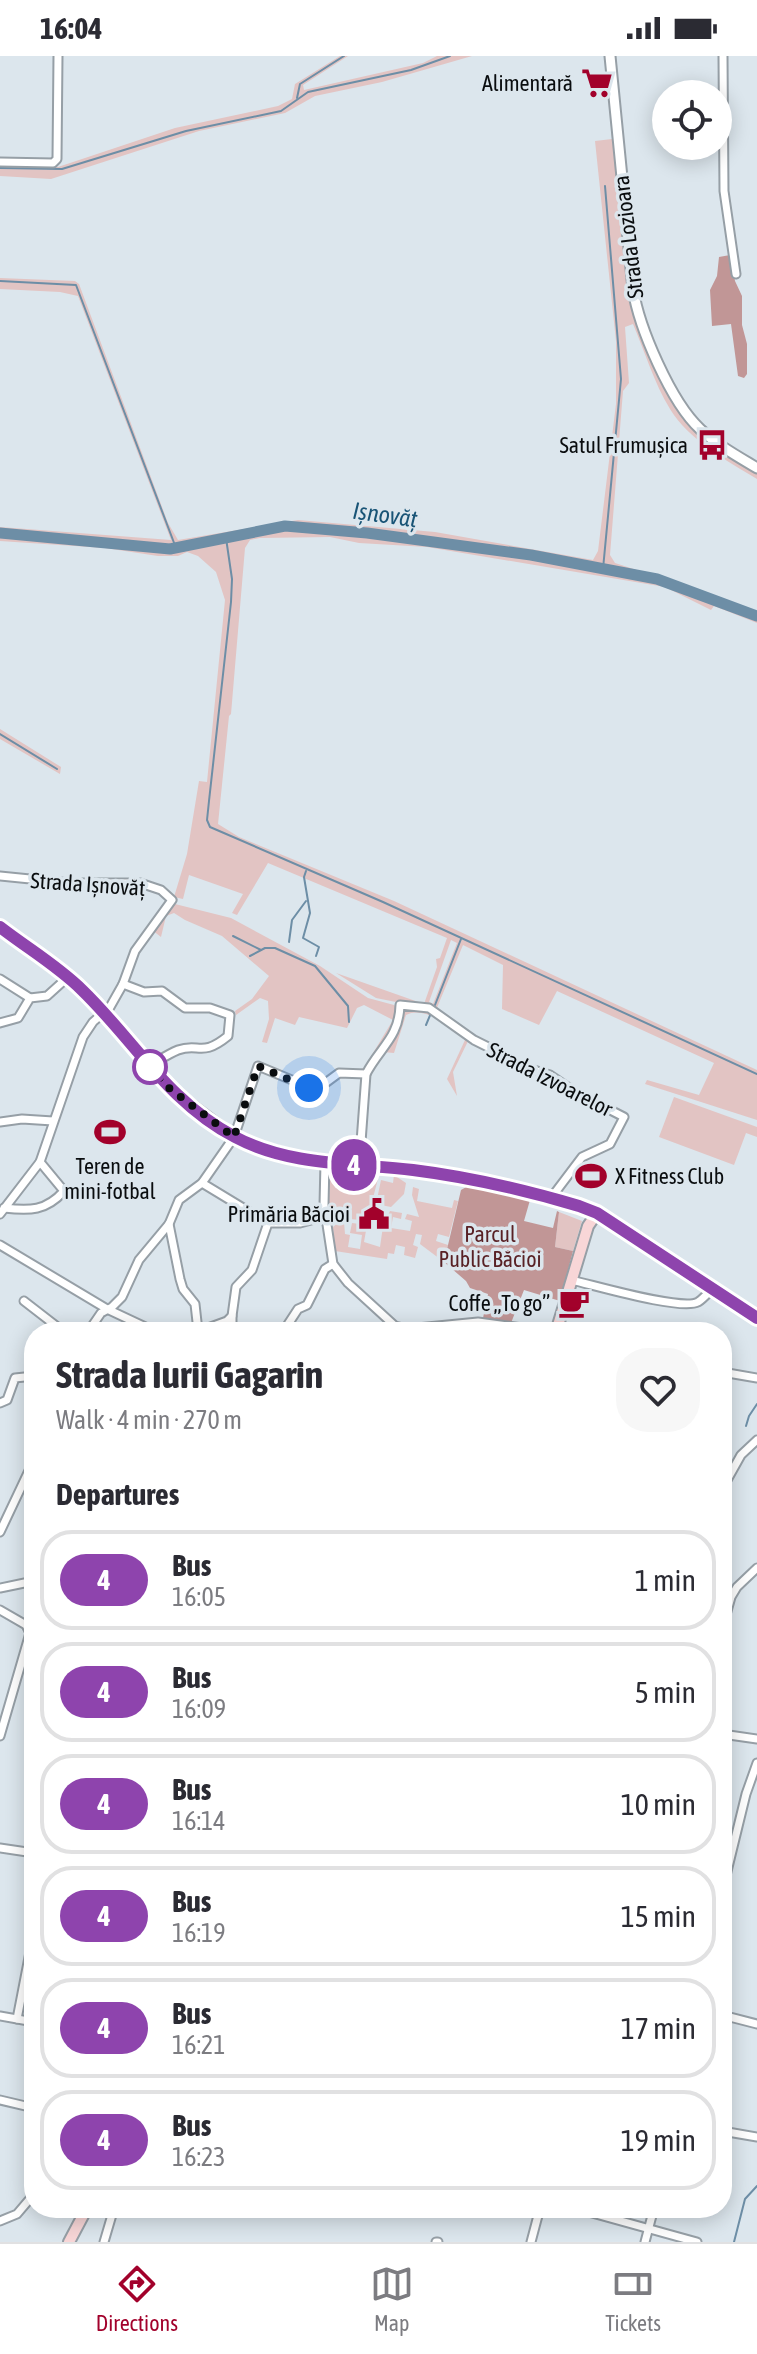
<!DOCTYPE html>
<meta charset="utf-8">
<style>
body{margin:0;font-family:"Asap Condensed",sans-serif;background:#f7f7f7;color:#2b2b33;height:100vh;display:flex;flex-direction:column;font-size:30px;white-space:nowrap}
*{box-sizing:border-box;margin:0}
p{font-size:26px;color:#7c7c81}
.icon{flex:none;width:44px;height:44px;fill:none;stroke:currentColor;stroke-width:2;stroke-linecap:round;stroke-linejoin:round}
.map{position:relative;flex:1;overflow:hidden}
.sheet{position:absolute;left:24px;top:1266px;width:708px;height:896px;display:flex;flex-direction:column;background:#fff;border-radius:32px;box-shadow:0 4px 20px #0003}
.sheet>*{flex:none}
.badge{padding:0 16px;border-radius:26px;font-size:28px;line-height:52px}
.controls{position:absolute;left:652px;top:24px;display:grid;gap:16px}
.controls a{display:grid;place-items:center;width:80px;height:80px;border-radius:50%;background:#fff;box-shadow:0 4px 20px #0003;font-size:40px}
.you{position:absolute;width:40px;height:40px;margin:-20px;border:6px solid #fff;border-radius:50%;background:#1a73e8;box-shadow:0 0 0 12px #1a73e833}
.map>.badge{position:absolute;translate:-50% -50%;box-shadow:0 0 0 4px #fff}
h2{padding:0 32px;font-size:30px;line-height:72px}
.round{display:grid;place-items:center;flex:none;width:84px;height:84px;border-radius:32px;background:#f7f7f7}
.head{display:flex;align-items:center;justify-content:space-between;height:136px;padding:0 32px}
h1{font-size:38px;font-weight:700;line-height:60px}
ul{padding:0;list-style:none}
li{display:flex;align-items:center;gap:24px;height:100px;margin:0 16px 12px;padding:0 16px;border:4px solid #e1e1e2;border-radius:32px}
li div{flex:1}
li b{display:block;font-size:30px}
li em{font-style:normal}
li .badge{min-width:88px;font-weight:700;text-align:center}
.status{display:flex;justify-content:space-between;align-items:center;height:56px;padding:0 40px;background:#fff;direction:ltr}
.status svg{height:22px;fill:currentColor}
.tab-bar{display:flex;justify-content:space-around;align-items:center;height:112px;border-top:2px solid #e1e1e2;background:#fff;font-size:22px;color:#7c7c81}
.tab-bar a{display:grid;justify-items:center;gap:4px}
.tab-bar .active{color:#a2012b}
.map>svg:first-child{display:block}
.green{fill:#e2c4c3;fill-rule:evenodd}
.forest{fill:#c19696}
.lines{fill:none;stroke-linecap:round;stroke-linejoin:round}
.stream{stroke:#6d8ea6;stroke-width:2}
.river{stroke:#6d8ea6;stroke-width:11}
.minor-casing{stroke:#969fa6;stroke-width:11}
.tertiary-casing{stroke:#969fa6;stroke-width:13}
.secondary-casing{stroke:#969fa6;stroke-width:14}
.minor{stroke:#fff;stroke-width:7}
.tertiary{stroke:#fff;stroke-width:9}
.secondary{stroke:#f8d6d7;stroke-width:10}
.line-casing{stroke:#fff;stroke-width:18}
.line{stroke:#8e44ad;stroke-width:12}
.walk{stroke:#0a0d0f;stroke-width:8;stroke-dasharray:0 14.4}
.stop-dot{fill:#fff;stroke:#8e44ad;stroke-width:4}
.labels{text-anchor:middle;stroke-width:7;stroke-linejoin:round;paint-order:stroke}
.poi-label{font-size:22px;fill:#0a0d0f;stroke:#dce6ed;text-anchor:end}
.street-label{font-size:22px;fill:#0a0d0f;stroke:#dce6ed}
.park-label{font-size:22px;fill:#582125;stroke:#dce6ed}
.water-label{font-size:24px;font-style:italic;fill:#195476;stroke:#dce6ed}
</style>
<div class="status"><b>16:04</b><svg viewBox="0 0 49 12"><path d="M0 12V9h3v3zM5 12V6h3v6zM10 12V3h3v9zM15 12V0h3v12zM26 1h20v11H26zM47 4h2v5h-2z"/></svg></div>
<div class="map">
<svg width="757" height="2186" viewBox="0 0 757 2186">
<rect width="100%" height="100%" fill="#dce6ed"/>
<!-- green -->
<g class="green">
<path d="M340,0h8l-45,29 1,5 119,-27 14,-7h35l-90,26 -67,14 -30,17 -86,18 -148,48 -51,-3v-10l58,1 117,-39 103,-22 14,-7 3,-15z"/>
<path d="M608,36l23,205 6,26 46,93 74,56v7c-30,-18 -68,-39 -87,-70 -16,-26 -25,-57 -37,-85l-8,3 4,56 -6,8 -13,164 5,8 105,34 37,16v10l-43,-17 -3,4 -46,-23 -238,-40 -68,-4 -29,-6 -70,1 -10,2 -5,8 -14,166 -2,2 -11,108 21,13 155,64 363,169v50l-112,-36 2,-4 52,15 15,-32 -157,-72 -18,34 -37,-16 1,-44 -40,-20 -27,65 -60,-12 -40,-25 88,31 13,-37 -1,-8 4,-1 7,-20 -179,-75 -31,52 -5,-2 11,-19 -54,-19 -6,24 -9,-2 13,-43 12,-73 8,1 18,-182 -9,-28 -18,-16 -11,-4 -9,4h-20l-53,-8 -105,-7v-14l171,13 -93,-244 -18,-4 -60,-3v-11l75,3 4,3 89,239 10,17 120,-20 137,12 158,28 5,-9 18,-147v-63l-21,-200 17,-2zM451,884l6,3 -24,61 -4,-2z"/>
<path d="M0,673l61,38 -1,7 -60,-35z"/>
<path d="M175,848l56,14 89,48 48,32 26,7 3,3c1,27 -20,42 -33,63h-10l10,-3 29,-48 -29,-15 -7,3 -10,20 -48,-11 -4,8 -20,-7 -8,25 -5,-1 7,-23 -1,-18 -8,-3 -24,17 -1,-4 17,-12 17,-23 -47,-40 -37,-16 -11,-7 -8,3 -5,21 -9,-7z"/>
<path d="M402,951l23,1 44,31 -16,33 4,24 -10,-17 18,-39c-14,-13 -40,-35 -59,-25l-12,38 -11,-1 13,-17z"/>
<path d="M674,1041l83,30v10l-11,-4 -12,32 -75,-28z"/>
<path d="M332,1112l-2,6 46,7 4,-10 -13,50c-10,-2 -31,-2 -39,-7l-1,-41z"/>
<path d="M394,1119l12,8 -2,11 -13,13 -15,-3 5,-24 12,3z"/>
<path d="M413,1131l6,2 -2,12 35,7 2,-8 4,1 -9,36 -11,-3 -2,7 12,4 -4,17 -24,-18 2,-9 -6,-1 -3,11 5,2 -3,11 -11,-3 1,-8 -9,-2 -2,9 -6,-1 -1,6 -52,-8 -2,-24 6,-5h5l1,12 5,1 -2,12 12,2 2,-14 -12,-2 2,-10 15,2 -3,17 16,5 3,-21 7,-15 12,2 -1,6 -8,-2 -2,11 19,3 2,-10 -7,-2 2,-5 12,3 -7,-22z"/>
<path d="M559,1156l23,9 -9,30 -18,-4z"/>
</g>
<!-- forest -->
<g class="forest">
<path d="M730,199l5,26 7,15v29l5,19v30l-3,4 -6,-2 -7,-52 -19,2 -2,-36 7,-14 2,-19z"/>
<path d="M468,1130l62,14 -6,21 29,7 4,-17 2,1 -4,35 18,4 -13,50 -36,-11 -13,33 -28,-5 5,-24 -18,-6 -4,-7 -22,-19 17,-72z"/>
</g>
<g class="lines">
<!-- stream -->
<g class="stream">
<path d="M297,42l3,-14 44,-28"/>
<path d="M0,112l62,1 124,-38 95,-20 27,-19 103,-22 39,-14"/>
<path d="M0,225l76,4 100,263"/>
<path d="M226,482l6,41 -1,23 -22,199 -2,19 3,7 173,75 374,172"/>
<path d="M603,513l18,-190 -16,-193"/>
<path d="M0,678l57,35"/>
<path d="M306,815l-2,6 6,36 -7,25 16,9 -3,9"/>
<path d="M233,880l28,14"/>
<path d="M289,886l3,-22 14,-19"/>
<path d="M250,900l15,-8h10l40,18 33,40 1,16"/>
<path d="M435,949l26,-66"/>
<path d="M426,969l5,-12"/>
<path d="M746,1370l3,-10 8,-12"/>
<path d="M734,2186l11,-43 12,-13"/>
</g>
<!-- river -->
<path class="river" d="M0,477l170,16 115,-23 82,7 164,22 126,24 100,37"/>
<defs>
<g id="minor">
<path d="M723,0l1,135 12,83"/>
<path d="M0,106l53,1 4,-4 1,-103"/>
<path d="M0,820l70,7h70l21,7 11,10 -37,51 -12,33 -13,23 -17,15 -10,15 -43,125 -40,52"/>
<path d="M0,923l30,19"/>
<path d="M123,928l21,8 18,-1 23,17h25l20,7 -2,21c-27,22 -29,6 -50,14 -10,4 -20,11 -29,16"/>
<path d="M0,967l18,-5 12,-20 17,-2 21,-19"/>
<path d="M0,1066l22,-3 31,2"/>
<path d="M325,1106l-1,43 9,59 15,19 47,43 12,3 71,-7 74,10"/>
<path d="M353,1108l8,-22 5,-68"/>
<path d="M202,1127l66,40"/>
<path d="M4,1152c26,3 42,3 60,-17l-24,-29"/>
<path d="M169,1168l11,55 3,10 12,15 3,27"/>
<path d="M0,1189l107,64 49,23"/>
<path d="M571,1224c23,5 110,31 127,22 5,-3 10,-9 14,-13"/>
<path d="M24,1245l40,31"/>
<path d="M232,1260v16"/>
<path d="M88,1276l13,-19 11,-6 10,-10 17,-37 30,-36 10,-24 23,-17 32,-46 24,-71 58,24 23,-17 27,1c14,-27 33,-36 34,-69l29,3 45,32 26,13 8,9 42,13 25,17 49,25 -14,27 -28,13 -31,41"/>
<path d="M197,1276l30,-11 5,-5 4,-29 16,-17 16,-47h32l26,-7"/>
<path d="M283,1276l15,-23 9,-4 18,-36 8,-5"/>
<path d="M722,1316l35,6"/>
<path d="M0,1347l7,-3 8,-22 19,-2"/>
<path d="M722,1433l19,-34 16,-15"/>
<path d="M0,1476l34,-72"/>
<path d="M0,1532l34,-7"/>
<path d="M0,1554l26,15 4,8 -30,103"/>
<path d="M722,1573l9,-32 6,-10 20,-19"/>
<path d="M722,1678l35,5"/>
<path d="M0,1792l34,5"/>
<path d="M722,1836l24,-98 11,-31"/>
<path d="M722,1959l35,9"/>
<path d="M0,1960l34,6"/>
<path d="M17,1963l13,-67 4,1"/>
<path d="M0,2044l34,8"/>
<path d="M30,2051l4,30"/>
<path d="M722,2075l35,6"/>
<path d="M574,2152l123,34"/>
<path d="M0,2165l17,-7 17,-20"/>
<path d="M104,2186l10,-34"/>
<path d="M436,2186h2"/>
<path d="M531,2186l9,-34"/>
<path d="M645,2186l9,-34"/>
</g>
<path id="tertiary" d="M610,0l23,233c6,39 38,113 67,140 17,16 37,27 57,39"/>
<g id="secondary">
<path d="M0,871l84,64 86,98 64,48 25,10 42,11 112,12 57,9 81,19 39,12 167,108"/>
<path d="M556,1276l32,-106 9,-13"/>
<path d="M69,2186l18,-34"/>
</g>
</defs>
<!-- minor casing -->
<use href="#minor" class="minor-casing"/>
<!-- tertiary casing -->
<use href="#tertiary" class="tertiary-casing"/>
<!-- secondary casing -->
<use href="#secondary" class="secondary-casing"/>
<!-- minor -->
<use href="#minor" class="minor"/>
<!-- tertiary -->
<use href="#tertiary" class="tertiary"/>
<!-- secondary -->
<use href="#secondary" class="secondary"/>
</g>
<g class="lines">
<defs>
<path id="line" d="M0,871c27,21 58,39 82,63 51,49 87,113 153,147 54,29 118,26 178,33 56,7 112,20 166,36l18,7 160,105"/>
</defs>
<!-- line casing -->
<use href="#line" class="line-casing"/>
<!-- line -->
<use href="#line" class="line"/>
<!-- walk -->
<path class="walk" d="M150,1011l20,22 64,48 24,-71 51,22"/>
</g>
<!-- icons -->
<defs>
<symbol id="supermarket-bare" viewBox="-9 -9 18 18"><path d="M-6-5.5h2.5l.6 2H6L4.5 2H-2.5L-4.4-4H-6ZM-1.5 3.2a1.3 1.3 0 1 0 .1 0ZM3 3.2a1.3 1.3 0 1 0 .1 0Z" fill="#a2012b" stroke="#dce6ed" stroke-width="2.5" paint-order="stroke"/></symbol>
<symbol id="bus-bare" viewBox="-9 -9 18 18"><path d="M-5-6H5V4H4V6H2V4H-2V6H-4V4H-5ZM-3.5-4V0h7V-4ZM-3.5 1.2v1.5H-2V1.2ZM2 1.2v1.5H3.5V1.2Z" fill="#a2012b" stroke="#dce6ed" stroke-width="2.5" paint-order="stroke"/></symbol>
<symbol id="stadium-bare" viewBox="-9 -9 18 18"><path d="M0-5a6.5 5 0 1 0 0 10a6.5 5 0 1 0 0-10ZM-3.5-1.8h7v3.6h-7Z" fill="#a2012b" stroke="#dce6ed" stroke-width="2.5" paint-order="stroke"/></symbol>
<symbol id="civic-bare" viewBox="-9 -9 18 18"><path d="M-.6-6.5H3V-4.5H.6V-3L4-1V1h2V6H-6V1h2V-1L-.6-3ZM-1.2 2.5V6h2.4V2.5Z" fill="#a2012b" stroke="#dce6ed" stroke-width="2.5" paint-order="stroke"/></symbol>
<symbol id="cafe-bare" viewBox="-9 -9 18 18"><path d="M-5.5-4.5H6V0H3Q3 3.5 0 3.5H-2.5Q-5.5 3.5-5.5 0ZM3-3.2v2h1.7v-2ZM-6 4.5H4V6H-6Z" fill="#a2012b" stroke="#dce6ed" stroke-width="2.5" paint-order="stroke"/></symbol>
</defs>
<g fill-rule="evenodd">
<use href="#supermarket-bare" x="575" y="5" width="44" height="44"/>
<use href="#bus-bare" x="690" y="367" width="44" height="44"/>
<use href="#stadium-bare" x="88" y="1054" width="44" height="44"/>
<use href="#stadium-bare" x="569" y="1098" width="44" height="44"/>
<use href="#civic-bare" x="352" y="1136" width="44" height="44"/>
<use href="#cafe-bare" x="552" y="1225" width="44" height="44"/>
</g>
<!-- markers -->
<circle class="stop-dot" cx="150" cy="1011" r="16"/>
<g class="labels">
<!-- poi labels -->
<g class="poi-label">
<text x="573" y="35">Alimentară</text>
<text x="688" y="397">Satul Frumușica</text>
<text x="110" y="1118" text-anchor="middle">Teren de<tspan x="110" dy="25">mini-fotbal</tspan></text>
<text x="615" y="1128" text-anchor="start">X Fitness Club</text>
<text x="350" y="1166">Primăria Băcioi</text>
<text x="550" y="1255">Coffe „To go”</text>
</g>
<!-- street labels -->
<g class="street-label">
<text transform="translate(628 181) rotate(-97)" y="8">Strada Lozioara</text>
<text transform="translate(88 828) rotate(4)" y="8">Strada Ișnovăț</text>
<text transform="translate(550 1023) rotate(27)" y="8">Strada Izvoarelor</text>
</g>
<!-- park labels -->
<g class="park-label">
<text x="490" y="1186">Parcul<tspan x="490" dy="25">Public Băcioi</tspan></text>
</g>
<!-- water labels -->
<g class="water-label">
<text transform="translate(385 459) rotate(8)" y="8">Ișnovăț</text>
</g>
</g>
</svg>
<div class="controls">
<a><svg class="icon" aria-label="locate" viewBox="0 0 24 24"><circle cx="12" cy="12" r="6"/><path d="M12 2v4M12 18v4M2 12h4M18 12h4"/></svg></a>
</div>
<div class="you" style="left:309px;top:1032px"></div>
<b class="badge" style="left:354px;top:1109px;background:#8e44ad;color:#fff">4</b>
<section class="sheet">
<div class="head"><div><h1>Strada Iurii Gagarin</h1><p>Walk · 4 min · 270 m</p></div><a class="round"><svg class="icon" aria-label="heart" viewBox="0 0 24 24"><path d="M12 20l-8-8c-3-5 5-10 8-4 3-6 11-1 8 4z"/></svg></a></div>
<h2>Departures</h2>
<ul>
<li><span class="badge" style="background:#8e44ad;color:#fff">4</span><div><b>Bus</b><p>16:05</p></div><em>1 min</em></li>
<li><span class="badge" style="background:#8e44ad;color:#fff">4</span><div><b>Bus</b><p>16:09</p></div><em>5 min</em></li>
<li><span class="badge" style="background:#8e44ad;color:#fff">4</span><div><b>Bus</b><p>16:14</p></div><em>10 min</em></li>
<li><span class="badge" style="background:#8e44ad;color:#fff">4</span><div><b>Bus</b><p>16:19</p></div><em>15 min</em></li>
<li><span class="badge" style="background:#8e44ad;color:#fff">4</span><div><b>Bus</b><p>16:21</p></div><em>17 min</em></li>
<li><span class="badge" style="background:#8e44ad;color:#fff">4</span><div><b>Bus</b><p>16:23</p></div><em>19 min</em></li>
</ul>
</section>
</div>
<nav class="tab-bar">
<a class="active"><svg class="icon" aria-label="directions" viewBox="0 0 24 24"><path d="M12 3l9 9-9 9-9-9zM9 14v-3h6M13 9l2 2-2 2"/></svg>Directions</a>
<a><svg class="icon" aria-label="map" viewBox="0 0 24 24"><path d="M3 6l6-2 6 2 6-2v14l-6 2-6-2-6 2zM9 4v14M15 6v14"/></svg>Map</a>
<a><svg class="icon" aria-label="tickets" viewBox="0 0 24 24"><path d="M3 7h18v10H3zM15 7v10"/></svg>Tickets</a>
</nav>
